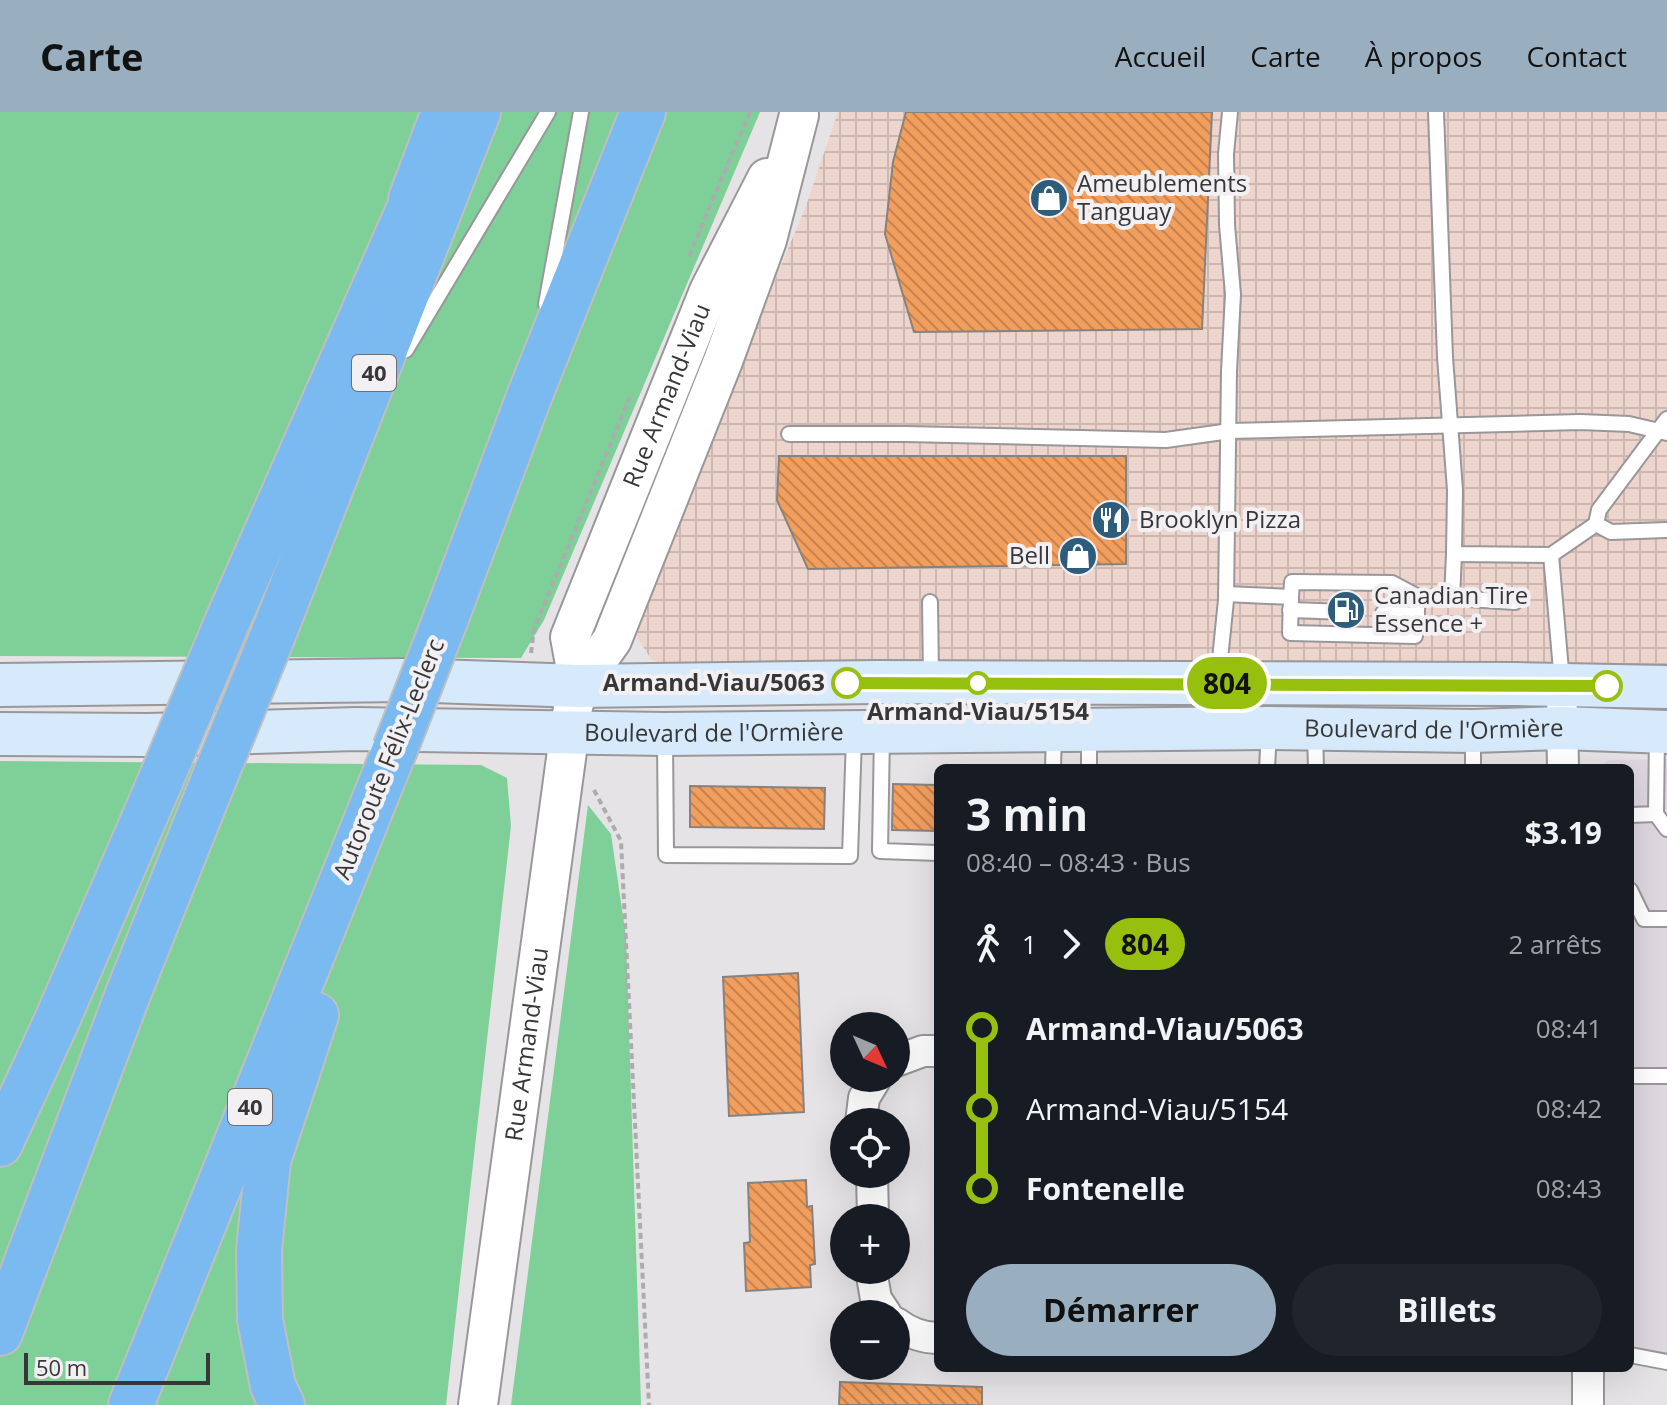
<!DOCTYPE html>
<html lang="fr">
<meta charset="utf-8">
<style>
body{margin:0;font-family:"Open Sans",sans-serif;background:#20242c;color:#f1f3f6;height:100vh;display:flex;flex-direction:column;font-size:30px;white-space:nowrap}
*{box-sizing:border-box;margin:0}
p{font-size:26px;color:#9ea1a6}
.icon{flex:none;width:44px;height:44px;fill:none;stroke:currentColor;stroke-width:2;stroke-linecap:round;stroke-linejoin:round}
.map{position:relative;flex:1;overflow:hidden}
.details{position:absolute;left:934px;top:652px;width:700px;height:608px;display:flex;flex-direction:column;background:#171b24;border-radius:12px;box-shadow:0 8px 32px #0002}
.details>*{flex:none}
.badge{padding:0 16px;border-radius:26px;font-size:28px;line-height:52px}
.needle{width:52px;rotate:134deg}
.buttons{position:absolute;left:830px;top:900px;display:grid;gap:16px}
.buttons a{display:grid;place-items:center;width:80px;height:80px;border-radius:50%;background:#171b24;box-shadow:0 8px 32px #0002;font-size:40px}
.scale{position:absolute;left:24px;bottom:20px;width:186px;box-sizing:border-box;padding-left:8px;border:4px solid #373738;border-top:0;font-size:22px;line-height:28px;white-space:nowrap;color:#373738;-webkit-text-stroke:6px #f3f0f4;paint-order:stroke}
.map>.badge{position:absolute;translate:-50% -50%;box-shadow:0 0 0 4px #fff}
.legs{display:flex;align-items:center;gap:12px;height:88px;padding:0 32px;font-size:26px}
.legs p{margin-inline-start:auto}
.headline{display:flex;align-items:center;justify-content:space-between;height:136px;padding:0 32px}
h1{font-size:44px;font-weight:700;line-height:60px}
.button{display:flex;gap:16px;margin-top:auto;padding:16px 32px}
.button a{flex:1;height:92px;border-radius:48px;background:#99afbf;color:#111;font-size:32px;font-weight:700;line-height:92px;text-align:center}
.button a+a{background:#20242c;color:#f1f3f6}
ul{padding:0 32px;list-style:none}
li{display:flex;align-items:center;gap:28px;height:80px;font-size:30px}
li i{display:grid;place-items:center;width:12px;height:100%;margin:0 10px;background:currentColor}
li i::after{content:'';width:20px;height:20px;margin:-10px;border:6px solid;border-radius:50%;background:#171b24}
li p{margin-inline-start:auto}
li:first-child i{background:linear-gradient(#0000 50%,currentColor 0)}
li:last-child i{background:linear-gradient(currentColor 50%,#0000 0)}
header{display:flex;align-items:center;gap:48px;box-sizing:border-box;height:112px;padding:0 40px;background:#99afbf;color:#111}
header strong{font-size:38px}
nav{display:flex;gap:44px;margin-inline-start:auto;font-size:28px}
.map>svg:first-child{display:block}
.built{fill:#ded7e0}
.industrial{fill:url(#industrial-grid)}
.grass{fill:#7fcf98}
.building{fill:url(#building-back-hatch);stroke:#858280;stroke-width:2}
.lines{fill:none;stroke-linecap:round;stroke-linejoin:round}
.service-casing{stroke:#999799;stroke-width:18}
.minor-casing{stroke:#999799;stroke-width:34}
.tertiary-casing{stroke:#999799;stroke-width:42}
.secondary-casing{stroke:#999799;stroke-width:46}
.motorway-casing{stroke:#bfbfbf;stroke-width:48}
.path{stroke:#adabae;stroke-width:4;stroke-dasharray:6 4;stroke-linecap:butt}
.service{stroke:#fff;stroke-width:14}
.minor{stroke:#fff;stroke-width:30}
.tertiary{stroke:#fff;stroke-width:38}
.secondary{stroke:#d7eafb;stroke-width:42}
.motorway{stroke:#7bb9f1;stroke-width:44}
.motorway-bridge-casing{stroke:#bfbfbf;stroke-width:48;stroke-linecap:butt}
.motorway-bridge{stroke:#7bb9f1;stroke-width:44}
.line-1-casing{stroke:#fff;stroke-width:18}
.line-1{stroke:#97bf0d;stroke-width:12}
.stop-1-dot{fill:#fff;stroke:#97bf0d;stroke-width:4}
.labels{text-anchor:middle;stroke-width:8;stroke-linejoin:round;paint-order:stroke}
.shield{fill:#f3f0f4;stroke:#6f6e70;stroke-width:2}
.shield-label{font-size:22px;font-weight:bold;fill:#373738}
.poi-label{font-size:24px;fill:#373738;stroke:#f3f0f4;text-anchor:start}
.street-label{font-size:24px;fill:#373738;stroke:#f3f0f4}
.stop-label{font-size:24px;font-weight:bold;fill:#373738;stroke:#f3f0f4;text-anchor:end}
</style>
<header>
<strong>Carte</strong>
<nav><a>Accueil</a><a>Carte</a><a>À propos</a><a>Contact</a></nav>
</header>
<div class="map">
<svg width="1667" height="1293" viewBox="0 0 1667 1293">
<defs>
<pattern id="industrial-grid" width="8" height="8" patternUnits="userSpaceOnUse" patternTransform="scale(2)"><rect width="8" height="8" fill="#edd4cd"/><path d="M0 4h8M4 0v8" fill="none" stroke="#ccb7b1"/></pattern>
<pattern id="building-back-hatch" width="6" height="6" patternUnits="userSpaceOnUse" patternTransform="scale(2)"><rect width="6" height="6" fill="#f29f5e"/><path d="M-1 5l2 2M0 0l6 6M5-1l2 2" fill="none" stroke="#c5824f"/></pattern>
</defs>
<rect width="100%" height="100%" fill="#e6e3e6"/>
<!-- built -->
<path class="built" d="M1667,647v608l-37,-7v-592h-32l10,-8z"/>
<!-- industrial -->
<path class="industrial" d="M838,0h829v555l-458,-5 -548,2 -10,-5 -14,-22 3,-17 -5,-4 171,-410z"/>
<!-- grass -->
<g class="grass">
<path d="M0,0h760l-216,508 -23,38 -521,-2z"/>
<path d="M0,649l481,4 26,13 4,48 -65,579h-446z"/>
<path d="M588,693l23,29 15,103 15,468h-130z"/>
</g>
<!-- building -->
<g class="building">
<path d="M906,0h306l-10,217 -288,3 -29,-98 8,-72z"/>
<path d="M779,344h347v108l-318,5 -31,-69z"/>
<path d="M893,672l45,1v46l-46,-1z"/>
<path d="M690,674l135,2 -1,41 -134,-2z"/>
<path d="M798,861l6,139 -75,4 -6,-139z"/>
<path d="M806,1068l1,27 5,-1 3,58 -5,1 1,22 -65,4 -2,-48 6,-1 -2,-59z"/>
<path d="M840,1270l142,5v18h-143z"/>
</g>
<g class="lines">
<defs>
<g id="service">
<path d="M1436,0l9,245 10,133 -1,64 97,1 45,-31 3,-14 68,-91"/>
<path d="M546,192l35,-192"/>
<path d="M406,238l142,-238"/>
<path d="M789,322h116l261,6 64,-9 350,-9 49,2 38,9"/>
<path d="M1596,412l15,8 56,-2"/>
<path d="M1454,442l-2,44 63,4"/>
<path d="M1551,443l11,127"/>
<path d="M1226,482l65,3 -1,36 125,3 3,-39 34,1"/>
<path d="M1291,485l1,-15 100,1 26,14"/>
<path d="M930,490l1,76"/>
<path d="M1290,498l58,2"/>
<path d="M1383,501l34,2"/>
<path d="M1218,567l8,-79 3,-229 4,-77 -6,-69 -1,-71 4,-42"/>
<path d="M1315,621l1,35"/>
<path d="M882,622l-2,117 58,2"/>
<path d="M1473,623v33"/>
<path d="M665,627l1,116 184,1 4,-119"/>
<path d="M1053,656l1,-36"/>
<path d="M1089,656v-34"/>
<path d="M1267,656l2,-36"/>
<path d="M1656,702l11,15"/>
<path d="M1630,703l26,-1 1,-81"/>
<path d="M1630,778l14,29h23"/>
<path d="M1630,964h37"/>
<path d="M1630,1243l37,7"/>
</g>
<g id="minor">
<path d="M1562,598l1,58"/>
<path d="M896,949l27,-10h15"/>
<path d="M861,1010l3,-24 12,-20"/>
<path d="M872,1062l1,44"/>
<path d="M871,1158l5,29 10,15"/>
<path d="M896,1211c12,9 27,15 42,15"/>
<path d="M1588,1256v37"/>
</g>
<g id="tertiary">
<path id="s1" d="M579,574l-9,-49 139,-346 58,-113"/>
<path id="s2" d="M478,1293l95,-698 6,-21 33,-46 111,-279 44,-121 32,-125"/>
</g>
<g id="secondary">
<path d="M0,573l405,-5 174,6 297,-4 641,2 150,3"/>
<path id="s3" d="M0,622l148,1 208,-6 308,5 605,-6 204,3 89,-3 105,4"/>
</g>
<g id="motorway">
<path d="M411,87l33,-87"/>
<path d="M446,506l83,-221 114,-285"/>
<path d="M228,508l185,-420"/>
<path d="M273,523l205,-523"/>
<path d="M0,1032l58,-126 104,-241"/>
<path d="M0,1221l128,-339 86,-215"/>
<path d="M131,1293l264,-656"/>
<path d="M282,1293l-9,-19 -13,-66 -1,-70 9,-89 48,-146"/>
</g>
</defs>
<!-- service casing -->
<use href="#service" class="service-casing"/>
<!-- minor casing -->
<use href="#minor" class="minor-casing"/>
<!-- tertiary casing -->
<use href="#tertiary" class="tertiary-casing"/>
<!-- secondary casing -->
<use href="#secondary" class="secondary-casing"/>
<!-- motorway casing -->
<use href="#motorway" class="motorway-casing"/>
<!-- path -->
<g class="path">
<path d="M689,144l61,-144"/>
<path d="M531,541l3,-24 96,-232"/>
<path d="M594,678l27,51 28,564"/>
</g>
<!-- service -->
<use href="#service" class="service"/>
<!-- minor -->
<use href="#minor" class="minor"/>
<!-- tertiary -->
<use href="#tertiary" class="tertiary"/>
<!-- secondary -->
<use href="#secondary" class="secondary"/>
<!-- motorway -->
<use href="#motorway" class="motorway"/>
<defs>
<g id="motorway-bridge">
<path d="M395,637l51,-131"/>
<path d="M162,665l66,-157"/>
<path d="M214,667l59,-144"/>
</g>
</defs>
<!-- motorway-bridge casing -->
<use href="#motorway-bridge" class="motorway-bridge-casing"/>
<!-- motorway-bridge -->
<use href="#motorway-bridge" class="motorway-bridge"/>
</g>
<g class="lines">
<defs>
<path id="line-1" d="M847,571l760,3"/>
</defs>
<!-- line-1 casing -->
<use href="#line-1" class="line-1-casing"/>
<!-- line-1 -->
<use href="#line-1" class="line-1"/>
</g>
<!-- icons -->
<defs>
<symbol id="shop-disc" viewBox="-11 -11 22 22"><circle r="9.5" fill="#2e5c7b" stroke="#f3f0f4"/><path d="M-5-2.5h2.3a2.7 3.5 0 0 1 5.4 0H5L5.5 6h-11ZM-1.5-2.5h3a1.5 2.3 0 0 0-3 0Z" fill="#fff"/></symbol>
<symbol id="restaurant-disc" viewBox="-11 -11 22 22"><circle r="9.5" fill="#2e5c7b" stroke="#f3f0f4"/><path d="M-5-6h1v4h1v-4h1v4h1v-4h1v5L-1.5 .5V6h-2V.5L-5-1ZM5-6V6H3V1.5H1.5Q1.5-4 5-6Z" fill="#fff"/></symbol>
<symbol id="fuel-disc" viewBox="-11 -11 22 22"><circle r="9.5" fill="#2e5c7b" stroke="#f3f0f4"/><path d="M-5.5-6h7V0h2V4h1.3V-2.5L3-4.5l.8-.8L6-3V5H2.5V1h-1V6h-7ZM-4.2-4.7v3.2H.2V-4.7Z" fill="#fff"/></symbol>
</defs>
<g fill-rule="evenodd">
<use href="#shop-disc" x="1027" y="64" width="44" height="44"/>
<use href="#restaurant-disc" x="1089" y="386" width="44" height="44"/>
<use href="#shop-disc" x="1056" y="422" width="44" height="44"/>
<use href="#fuel-disc" x="1324" y="476" width="44" height="44"/>
</g>
<!-- markers -->
<g class="stop-1-dot">
<circle cx="847" cy="571" r="14"/>
<circle cx="978" cy="571" r="10"/>
<circle cx="1607" cy="574" r="14"/>
</g>
<g class="labels">
<!-- shield labels -->
<g class="shield">
<rect x="352" y="243" width="44" height="36" rx="6"/>
<rect x="228" y="977" width="44" height="36" rx="6"/>
</g>
<g class="shield-label">
<text x="374" y="269">40</text>
<text x="250" y="1003">40</text>
</g>
<!-- poi labels -->
<g class="poi-label">
<text x="1077" y="80">Ameublements<tspan x="1077" dy="28">Tanguay</tspan></text>
<text x="1139" y="416">Brooklyn Pizza</text>
<text x="1050" y="452" text-anchor="end">Bell</text>
<text x="1374" y="492">Canadian Tire<tspan x="1374" dy="28">Essence +</tspan></text>
</g>
<!-- street labels -->
<g class="street-label">
<text dy="8" stroke="none"><textPath href="#s1" startOffset="310">Rue Armand-Viau</textPath></text>
<text dy="8" stroke="none"><textPath href="#s3" startOffset="1434">Boulevard de l'Ormière</textPath></text>
<text dy="8" stroke="none"><textPath href="#s3" startOffset="714">Boulevard de l'Ormière</textPath></text>
<text transform="translate(389 647) rotate(-68)" y="8">Autoroute Félix-Leclerc</text>
<text dy="8" stroke="none"><textPath href="#s2" startOffset="364">Rue Armand-Viau</textPath></text>
</g>
<!-- stop labels -->
<g class="stop-label">
<text x="825" y="579">Armand-Viau/5063</text>
<text x="978" y="608" text-anchor="middle">Armand-Viau/5154</text>
</g>
</g>
</svg>
<div class="buttons">
<a><svg class="needle" viewBox="-14 -14 28 28"><path d="M0-13l5 13h-10z" fill="#e53935"/><path d="M0 13l5-13h-10z" fill="#9ea1a6"/></svg></a>
<a><svg class="icon" aria-label="locate" viewBox="0 0 24 24"><circle cx="12" cy="12" r="6"/><path d="M12 2v4M12 18v4M2 12h4M18 12h4"/></svg></a>
<a>+</a>
<a>−</a>
</div>
<div class="scale">50 m</div>
<b class="badge" style="left:1227px;top:571px;background:#97bf0d;color:#111">804</b>
<section class="details">
<div class="headline"><div><h1>3 min</h1><p>08:40 – 08:43 · Bus</p></div><b>$3.19</b></div>
<div class="legs"><svg class="icon" aria-label="walk" viewBox="0 0 24 24"><circle cx="13" cy="4" r="2"/><path d="M13 8l-2 6 4 7M11 14l-3 7M7 12l3-4h3l4 4"/></svg>1<svg class="icon" aria-label="forward" viewBox="0 0 24 24"><path d="M9 5l7 7-7 7"/></svg><b class="badge" style="background:#97bf0d;color:#111">804</b><p>2 arrêts</p></div>
<ul>
<li><i style="color:#97bf0d"></i><b>Armand-Viau/5063</b><p>08:41</p></li>
<li><i style="color:#97bf0d"></i><span>Armand-Viau/5154</span><p>08:42</p></li>
<li><i style="color:#97bf0d"></i><b>Fontenelle</b><p>08:43</p></li>
</ul>
<div class="button"><a>Démarrer</a><a>Billets</a></div>
</section>
</div>
